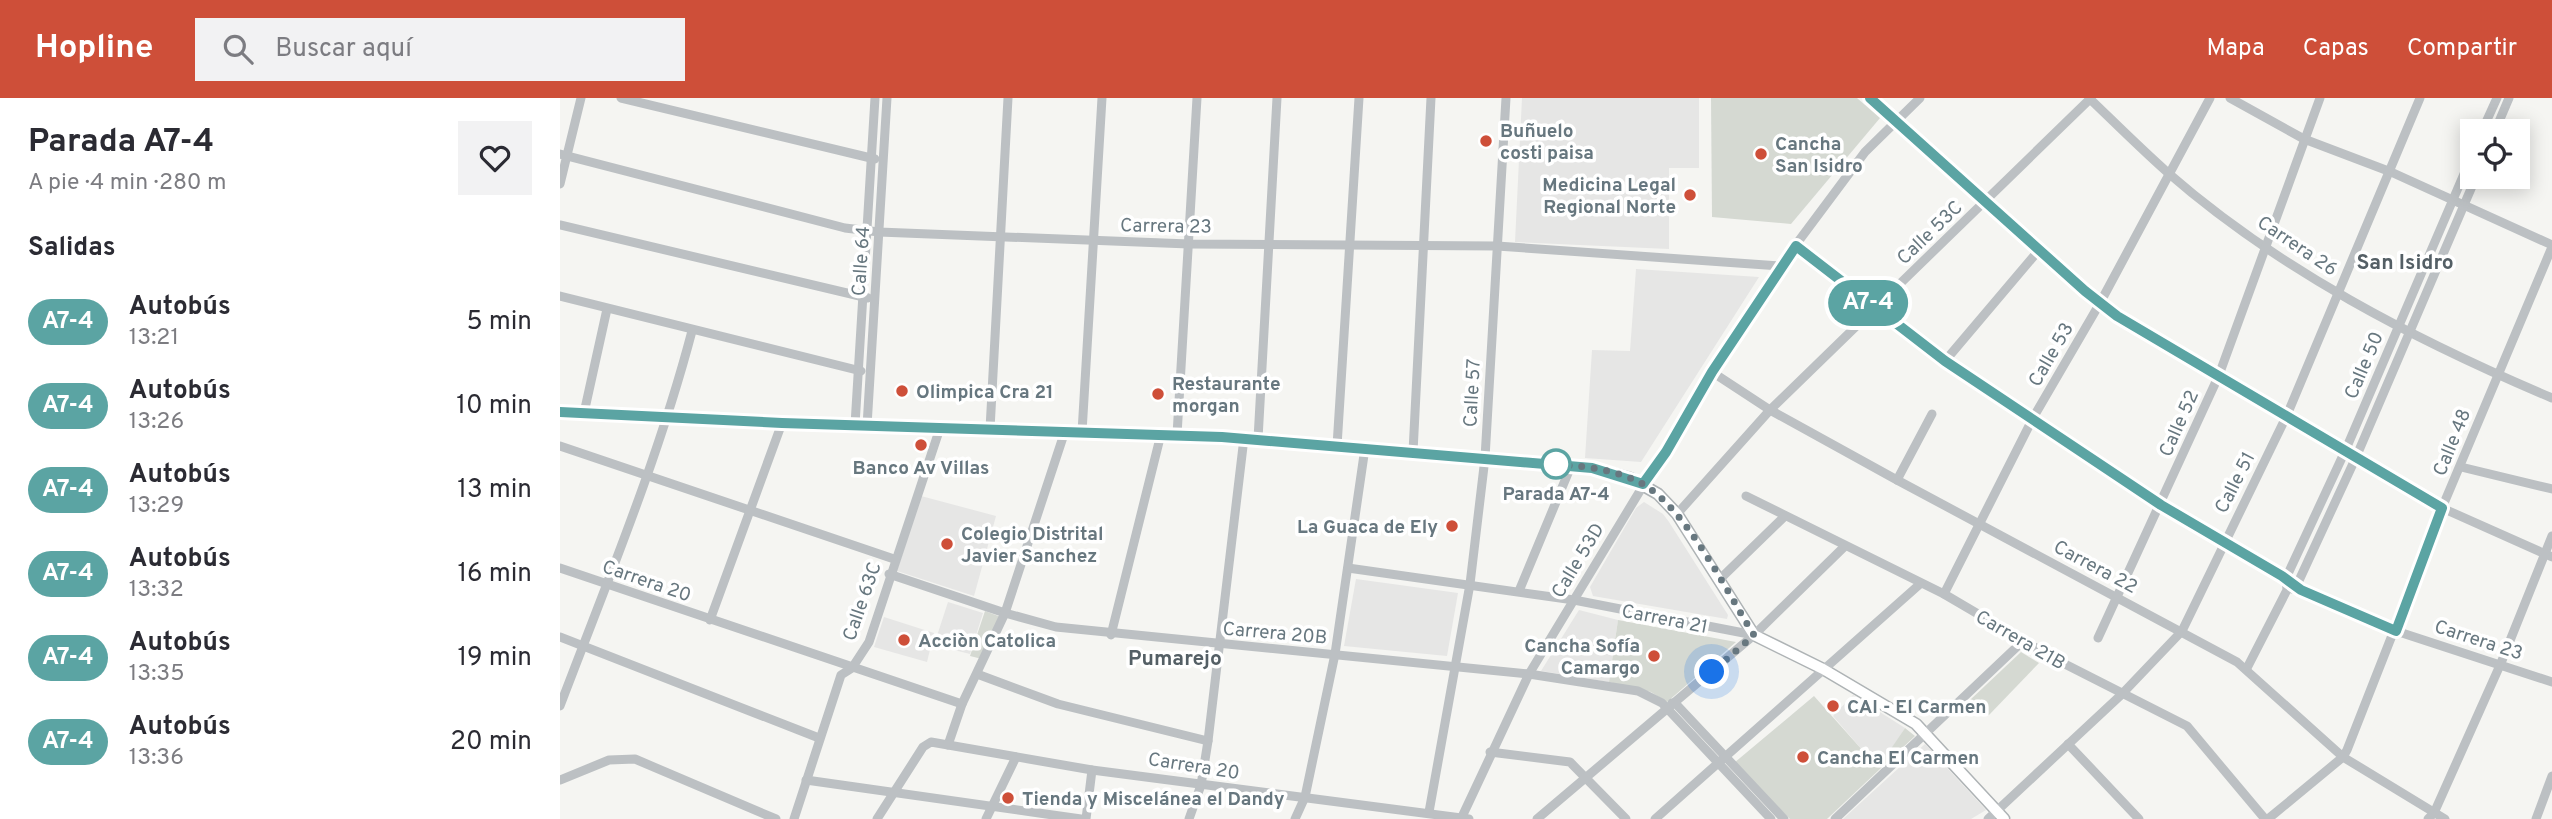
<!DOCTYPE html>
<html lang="es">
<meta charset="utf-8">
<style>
body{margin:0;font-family:Overpass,sans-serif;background:#f2f2f3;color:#2b2b33;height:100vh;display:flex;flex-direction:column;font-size:26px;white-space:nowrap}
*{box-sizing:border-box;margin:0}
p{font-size:23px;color:#7c7c81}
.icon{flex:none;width:38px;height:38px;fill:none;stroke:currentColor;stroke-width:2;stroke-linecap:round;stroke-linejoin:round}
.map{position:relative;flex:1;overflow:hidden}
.panel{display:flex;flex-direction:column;background:#fff;width:560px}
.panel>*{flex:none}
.badge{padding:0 14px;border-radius:23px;font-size:24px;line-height:46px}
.fabs{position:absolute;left:1900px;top:21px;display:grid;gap:14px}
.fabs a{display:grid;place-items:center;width:70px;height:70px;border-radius:0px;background:#fff;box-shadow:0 4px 18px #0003;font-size:35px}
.you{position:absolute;width:35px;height:35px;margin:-18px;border:5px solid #fff;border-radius:50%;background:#1a73e8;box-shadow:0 0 0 10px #1a73e833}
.map>.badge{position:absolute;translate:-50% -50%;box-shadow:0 0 0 4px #fff}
h2{padding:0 28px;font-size:26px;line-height:63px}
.round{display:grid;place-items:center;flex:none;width:74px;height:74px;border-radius:0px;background:#f2f2f3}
.summary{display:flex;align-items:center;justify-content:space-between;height:119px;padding:0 28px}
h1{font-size:33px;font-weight:700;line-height:52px}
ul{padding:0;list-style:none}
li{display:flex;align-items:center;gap:21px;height:84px;padding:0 28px}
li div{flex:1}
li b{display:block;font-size:26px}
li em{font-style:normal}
li .badge{min-width:77px;font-weight:700;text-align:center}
header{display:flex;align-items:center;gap:42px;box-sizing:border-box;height:98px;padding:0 35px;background:#ce4f39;color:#fff}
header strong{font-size:33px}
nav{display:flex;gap:38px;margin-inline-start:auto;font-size:24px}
.search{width:490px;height:63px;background:#f2f2f3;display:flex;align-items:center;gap:18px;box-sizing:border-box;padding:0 24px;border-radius:0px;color:#7c7c81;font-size:26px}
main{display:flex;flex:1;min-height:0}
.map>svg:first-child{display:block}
.built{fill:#e6e6e5}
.green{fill:#d5d9d2}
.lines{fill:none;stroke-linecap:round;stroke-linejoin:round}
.major-casing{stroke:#aeb3b5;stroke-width:13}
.minor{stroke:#bcc0c3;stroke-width:9}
.major{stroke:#fff;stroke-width:10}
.line-casing{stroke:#fff;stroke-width:16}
.line{stroke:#5ba4a3;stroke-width:10}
.walk{stroke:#67777f;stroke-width:7;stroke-dasharray:0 12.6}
.poi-dot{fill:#ce4f39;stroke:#fff;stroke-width:2.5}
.stop-dot{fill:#fff;stroke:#5ba4a3;stroke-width:3.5}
.labels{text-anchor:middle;stroke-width:7;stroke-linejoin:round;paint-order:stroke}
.poi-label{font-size:19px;font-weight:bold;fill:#67777f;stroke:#fff;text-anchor:start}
.street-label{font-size:19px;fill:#67777f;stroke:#fff}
.stop-label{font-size:19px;font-weight:bold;fill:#67777f;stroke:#fff}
.neighbourhood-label{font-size:21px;font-weight:bold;fill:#545f65;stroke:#fff}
</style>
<header>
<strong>Hopline</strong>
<div class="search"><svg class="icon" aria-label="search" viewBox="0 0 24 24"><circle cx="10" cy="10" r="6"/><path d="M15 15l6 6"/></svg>Buscar aquí</div>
<nav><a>Mapa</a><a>Capas</a><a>Compartir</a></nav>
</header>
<main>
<section class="panel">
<div class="summary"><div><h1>Parada A7-4</h1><p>A pie · 4 min · 280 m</p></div><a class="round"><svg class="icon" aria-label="heart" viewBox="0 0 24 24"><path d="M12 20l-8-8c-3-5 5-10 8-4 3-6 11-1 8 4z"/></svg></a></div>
<h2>Salidas</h2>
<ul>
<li><span class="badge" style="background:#5ba4a3;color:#fff">A7-4</span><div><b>Autobús</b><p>13:21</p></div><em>5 min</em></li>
<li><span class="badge" style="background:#5ba4a3;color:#fff">A7-4</span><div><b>Autobús</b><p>13:26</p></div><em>10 min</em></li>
<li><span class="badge" style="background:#5ba4a3;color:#fff">A7-4</span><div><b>Autobús</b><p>13:29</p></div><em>13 min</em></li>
<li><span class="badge" style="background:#5ba4a3;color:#fff">A7-4</span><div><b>Autobús</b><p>13:32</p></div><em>16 min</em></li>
<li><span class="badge" style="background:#5ba4a3;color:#fff">A7-4</span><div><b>Autobús</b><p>13:35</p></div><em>19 min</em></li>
<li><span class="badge" style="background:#5ba4a3;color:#fff">A7-4</span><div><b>Autobús</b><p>13:36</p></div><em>20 min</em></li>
</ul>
</section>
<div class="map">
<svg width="1992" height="721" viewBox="0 0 1992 721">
<rect width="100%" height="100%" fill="#f5f5f2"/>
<!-- built -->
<g class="built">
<path d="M962,0h177v70h-30v81l-154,-7z"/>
<path d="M1076,171l123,8 -118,185 -56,-4 7,-108 38,1z"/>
<path d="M361,398l75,20 -22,80 -77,-25z"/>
<path d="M1084,404l19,12 6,8 59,93 -1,4 -134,-23 -3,-9 46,-79z"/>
<path d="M796,481l102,14 -11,63 -103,-10z"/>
<path d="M388,504l35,11 -13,41 -36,-9z"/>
<path d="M1019,512l39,10 -9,62 -68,-11z"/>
<path d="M324,519l50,16 -7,29 -53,-15z"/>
<path d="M1293,597l52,33 -21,32 -20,-8 -31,-36z"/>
<path d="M1365,646l61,66 -15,9h-128z"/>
</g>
<!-- green -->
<g class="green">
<path d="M1151,0h146l23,20 -89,106 -79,-7z"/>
<path d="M425,513l16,6 -19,42 -12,-3z"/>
<path d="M1058,522l118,22 -69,60 -16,-10 -42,-10z"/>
<path d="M1461,554l18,11 -50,52 -19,-15z"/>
<path d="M1254,598l50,56 20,7 21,-31 10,8 -88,83h-37l-56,-56z"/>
</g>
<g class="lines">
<defs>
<path id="major" d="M0,314l222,11 462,15 348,30 38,10 28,16 19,20 77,121 69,34 93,55 88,95"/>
</defs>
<!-- major casing -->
<use href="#major" class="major-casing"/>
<!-- minor -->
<g class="minor">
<path d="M61,0l254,61"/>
<path d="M1310,0l215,193 32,25 325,192 110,49"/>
<path d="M1529,0c26,25 51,50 78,74 112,98 248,168 385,226"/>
<path d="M1670,0l74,41 87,33 161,73"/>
<path d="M1922,33l15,-33"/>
<path d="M1935,33l14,-33"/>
<path d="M0,56l285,74 34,4 310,12 308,2 283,20"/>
<path d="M0,86l21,-86"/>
<path d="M0,127l308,73"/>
<path d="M1236,148l149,115 216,144 121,71 19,14 95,41 156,51"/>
<path d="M0,198l301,75"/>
<path d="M1385,263l94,-111"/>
<path d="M1152,274l58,38 127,70 340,182 106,95 102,62"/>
<path d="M24,315l23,-104"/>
<path d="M295,327l20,-327"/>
<path d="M307,328l20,-328"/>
<path d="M430,331l18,-331"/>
<path d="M522,334l20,-334"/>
<path d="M617,337l20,-337"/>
<path d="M698,341l19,-341"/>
<path d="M0,348l334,113"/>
<path d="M777,348l22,-348"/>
<path d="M853,354l18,-354"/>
<path d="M1901,369l91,22"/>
<path d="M1337,382l35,-66"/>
<path d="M1186,398l198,98 109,64 134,68 78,93"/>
<path d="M1117,416l93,-104 321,-312"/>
<path d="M0,470l402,136"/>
<path d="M788,470l226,32 180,35"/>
<path d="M329,476l116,39 51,14 473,47 109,17 24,12 109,116"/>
<path d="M1159,482l66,-64"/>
<path d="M1732,491l4,-2 61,-132 119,-278"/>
<path d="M959,493l52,-125"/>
<path d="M1384,496l89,-176 67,-115 110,-205"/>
<path d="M150,522l72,-197"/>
<path d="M551,537l50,-201"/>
<path d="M0,539l259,101"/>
<path d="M1538,540l121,-263 101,-277"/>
<path d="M1687,570l40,-78 -1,-12 60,-129 127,-296"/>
<path d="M417,576l81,30 150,37"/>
<path d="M1112,605h3l109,116"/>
<path d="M0,608c47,-124 98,-246 132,-375"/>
<path d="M1508,646l71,75"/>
<path d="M388,647l14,-41 43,-91 60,-182"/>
<path d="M930,654l80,10 56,57"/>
<path d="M0,682l49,-20 26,-1 141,60"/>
<path d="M246,682l275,39"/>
<path d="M869,714l41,-228 15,-126 21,-360"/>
<path d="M234,721l47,-144 11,-7 17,-26 71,-214"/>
<path d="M317,721l46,-72 8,-5 161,28 377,49"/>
<path d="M426,721l30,-62"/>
<path d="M526,721l6,-49"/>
<path d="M629,721l12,-34 7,-44 36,-303"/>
<path d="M735,721l10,-22 30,-143 30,-206"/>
<path d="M901,721l68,-145 183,-302 68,-106 85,-114 55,-54"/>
<path d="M977,721l217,-184 90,-88"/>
<path d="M1095,721l265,-235"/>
<path d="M1275,721l188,-178"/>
<path d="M1428,721l133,-124 61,-64 105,-216 133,-317"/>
<path d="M1708,721l75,-62 4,-7 95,-242 110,-261"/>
<path d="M1868,721l6,-6 67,-150 51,-127"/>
<path d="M1976,721l16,-43"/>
</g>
<!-- major -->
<use href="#major" class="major"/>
</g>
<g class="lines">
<defs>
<path id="line" d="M0,314l222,11 440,14 370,31 51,16 23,-32 46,-80 84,-126 149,115 216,144 121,71 19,14 95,41 46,-123 -325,-192 -32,-25 -215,-193"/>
</defs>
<!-- line casing -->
<use href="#line" class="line-casing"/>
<!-- line -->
<use href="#line" class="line"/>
<!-- walk -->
<path class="walk" d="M996,366h-6c30,2 61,4 89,18 46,23 87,109 115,153l-42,37"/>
</g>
<!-- markers -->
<g class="poi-dot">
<circle cx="926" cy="43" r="7"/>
<circle cx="1201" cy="56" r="7"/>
<circle cx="1130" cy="97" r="7"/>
<circle cx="342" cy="293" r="7"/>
<circle cx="598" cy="296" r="7"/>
<circle cx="361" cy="347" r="7"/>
<circle cx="892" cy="428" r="7"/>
<circle cx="387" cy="446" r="7"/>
<circle cx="344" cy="542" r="7"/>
<circle cx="1094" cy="558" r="7"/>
<circle cx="1273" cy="608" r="7"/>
<circle cx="1243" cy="659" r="7"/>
<circle cx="448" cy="700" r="7"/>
</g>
<circle class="stop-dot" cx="996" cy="366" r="14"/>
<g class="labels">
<!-- poi labels -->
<g class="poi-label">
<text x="940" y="39">Buñuelo<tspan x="940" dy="22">costi paisa</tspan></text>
<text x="1215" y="52">Cancha<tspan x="1215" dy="22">San Isidro</tspan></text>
<text x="1116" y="93" text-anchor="end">Medicina Legal<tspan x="1116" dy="22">Regional Norte</tspan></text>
<text x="612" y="292">Restaurante<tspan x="612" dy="22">morgan</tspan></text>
<text x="356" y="300">Olimpica Cra 21</text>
<text x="361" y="376" text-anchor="middle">Banco Av Villas</text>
<text x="878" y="435" text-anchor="end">La Guaca de Ely</text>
<text x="401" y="442">Colegio Distrital<tspan x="401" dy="22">Javier Sanchez</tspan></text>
<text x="358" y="549">Acciòn Catolica</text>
<text x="1080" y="554" text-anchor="end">Cancha Sofía<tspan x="1080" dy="22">Camargo</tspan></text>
<text x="1287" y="615">CAI - El Carmen</text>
<text x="1257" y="666">Cancha El Carmen</text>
<text x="462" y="707">Tienda y Miscelánea el Dandy</text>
</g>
<!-- street labels -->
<g class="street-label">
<text transform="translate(606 127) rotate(1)" y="7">Carrera 23</text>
<text transform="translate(1369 134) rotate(-44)" y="7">Calle 53C</text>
<text transform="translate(1738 147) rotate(34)" y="7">Carrera 26</text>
<text transform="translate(300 163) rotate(-86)" y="7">Calle 64</text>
<text transform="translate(1490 256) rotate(-60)" y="7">Calle 53</text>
<text transform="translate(1803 267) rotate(-67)" y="7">Calle 50</text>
<text transform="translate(911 295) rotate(-87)" y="7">Calle 57</text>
<text transform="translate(1618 325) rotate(-66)" y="7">Calle 52</text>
<text transform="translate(1891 344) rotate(-68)" y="7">Calle 48</text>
<text transform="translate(1674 384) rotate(-63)" y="7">Calle 51</text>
<text transform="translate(1017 462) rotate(-59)" y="7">Calle 53D</text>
<text transform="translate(1536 468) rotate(28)" y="7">Carrera 22</text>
<text transform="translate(87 482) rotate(19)" y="7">Carrera 20</text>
<text transform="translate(301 503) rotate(-71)" y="7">Calle 63C</text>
<text transform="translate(1105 520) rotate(11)" y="7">Carrera 21</text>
<text transform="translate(715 534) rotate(5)" y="7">Carrera 20B</text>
<text transform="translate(1461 541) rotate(30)" y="7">Carrera 21B</text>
<text transform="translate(1919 541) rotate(18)" y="7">Carrera 23</text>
<text transform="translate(634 667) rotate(9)" y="7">Carrera 20</text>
</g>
<!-- stop labels -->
<g class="stop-label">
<text x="996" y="402">Parada A7-4</text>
</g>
<!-- neighbourhood labels -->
<g class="neighbourhood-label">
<text x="1845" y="171">San Isidro</text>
<text x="615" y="567">Pumarejo</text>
</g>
</g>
</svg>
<div class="fabs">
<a><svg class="icon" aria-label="locate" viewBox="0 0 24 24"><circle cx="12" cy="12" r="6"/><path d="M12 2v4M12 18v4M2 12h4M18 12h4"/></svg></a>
</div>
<div class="you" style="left:1152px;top:574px"></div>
<b class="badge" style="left:1308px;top:205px;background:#5ba4a3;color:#fff">A7-4</b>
</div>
</main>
